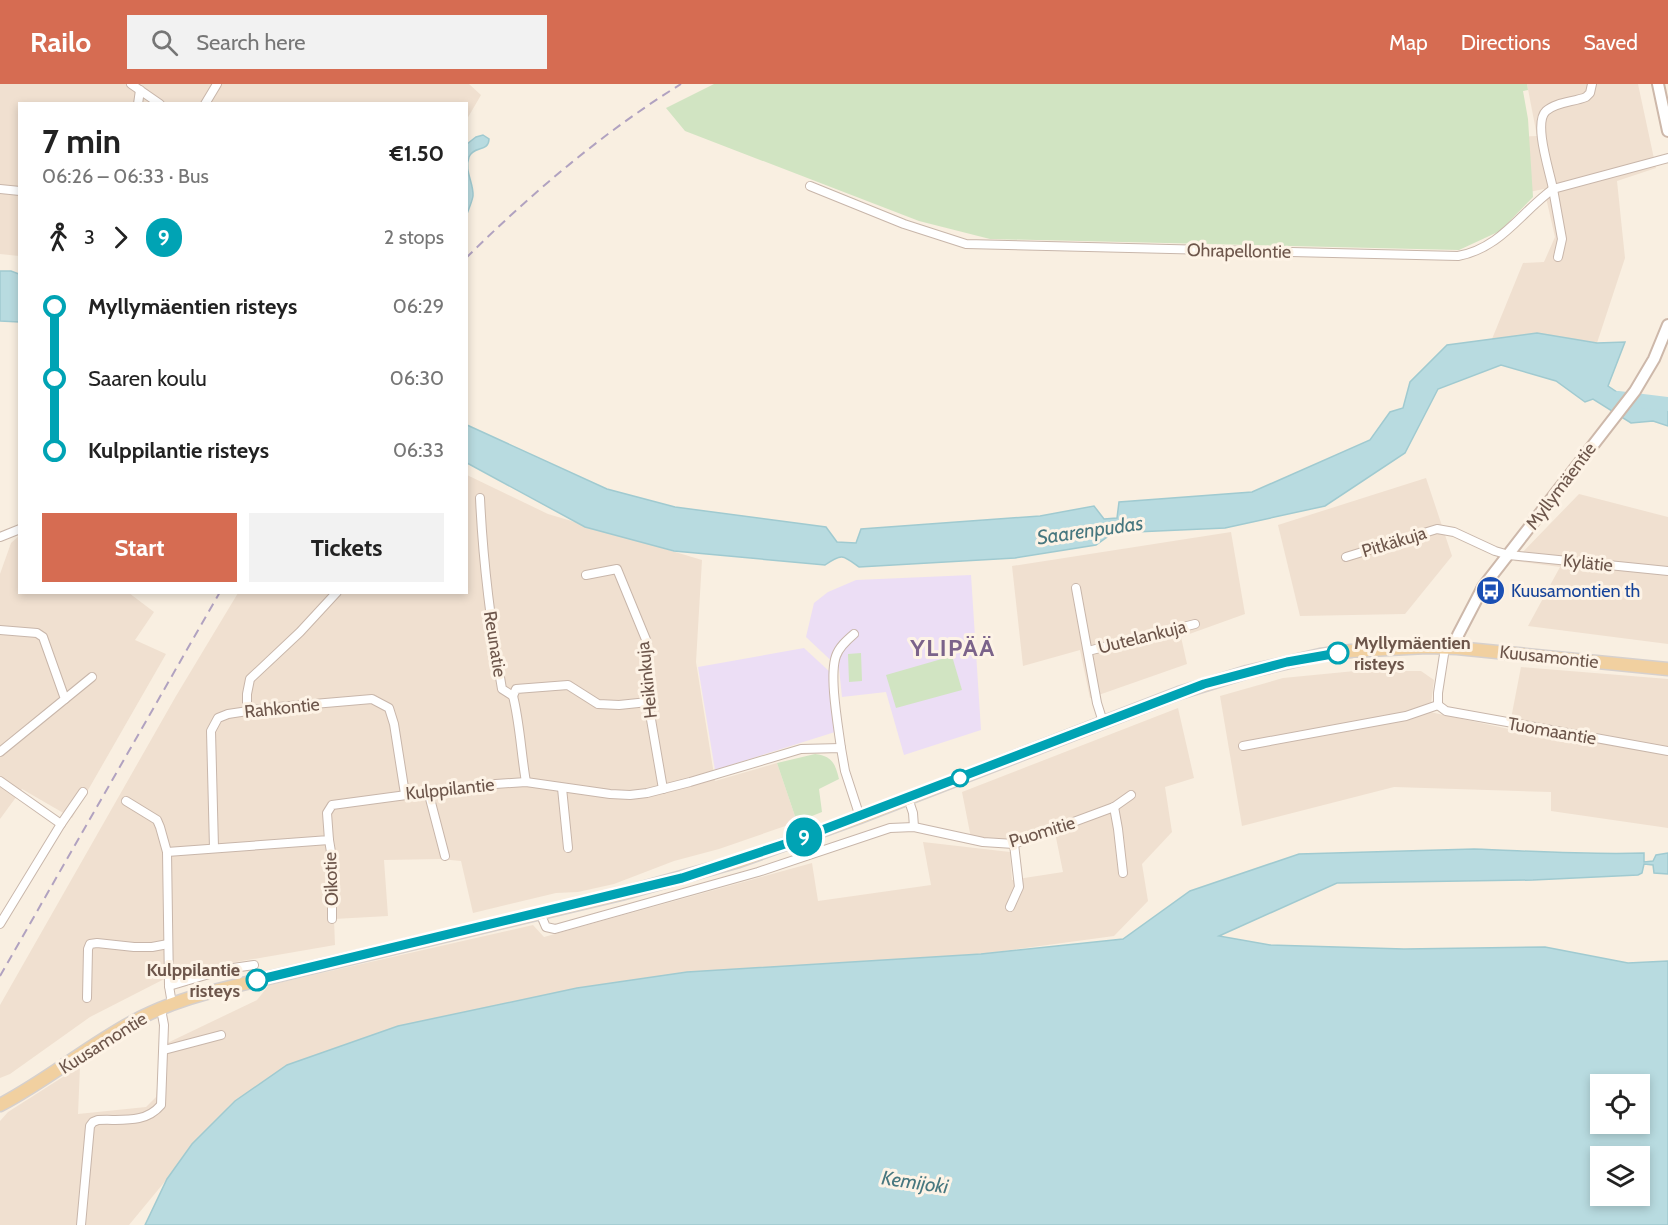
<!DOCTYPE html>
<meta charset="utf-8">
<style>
body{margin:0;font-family:Cabin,sans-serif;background:#f2f2f2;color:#222;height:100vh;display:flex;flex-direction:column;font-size:22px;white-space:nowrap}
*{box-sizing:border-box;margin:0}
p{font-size:20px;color:#767676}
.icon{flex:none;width:33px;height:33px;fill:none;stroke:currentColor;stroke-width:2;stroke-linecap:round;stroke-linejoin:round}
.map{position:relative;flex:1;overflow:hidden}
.drawer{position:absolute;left:18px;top:18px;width:450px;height:492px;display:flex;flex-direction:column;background:#fff;border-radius:0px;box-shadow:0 3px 9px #0003}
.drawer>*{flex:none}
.badge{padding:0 12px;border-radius:20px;font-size:21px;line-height:39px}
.tools{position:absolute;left:1590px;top:990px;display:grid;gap:12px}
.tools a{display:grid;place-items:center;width:60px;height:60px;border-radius:0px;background:#fff;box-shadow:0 3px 9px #0003;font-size:30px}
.map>.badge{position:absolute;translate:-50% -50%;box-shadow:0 0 0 3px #fff}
.legs{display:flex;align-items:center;gap:9px;height:66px;padding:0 24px;font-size:20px}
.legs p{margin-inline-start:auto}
.head{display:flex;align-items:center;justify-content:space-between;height:102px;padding:0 24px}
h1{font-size:33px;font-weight:800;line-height:45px}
.button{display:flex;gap:12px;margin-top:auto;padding:12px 24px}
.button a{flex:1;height:69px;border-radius:0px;background:#d66c52;color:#fff;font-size:24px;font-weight:800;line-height:69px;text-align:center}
.button a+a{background:#f2f2f2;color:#222}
ul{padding:0 24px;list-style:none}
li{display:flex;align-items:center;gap:21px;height:72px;font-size:22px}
li i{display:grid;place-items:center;width:9px;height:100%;margin:0 8px;background:currentColor}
li i::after{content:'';width:15px;height:15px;margin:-8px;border:4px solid;border-radius:50%;background:#fff}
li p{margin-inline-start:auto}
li:first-child i{background:linear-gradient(#0000 50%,currentColor 0)}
li:last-child i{background:linear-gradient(currentColor 50%,#0000 0)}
header{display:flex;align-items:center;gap:36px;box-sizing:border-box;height:84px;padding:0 30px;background:#d66c52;color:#fff}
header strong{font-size:28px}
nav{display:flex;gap:33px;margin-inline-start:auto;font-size:21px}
.search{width:420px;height:54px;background:#f2f2f2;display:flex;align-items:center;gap:15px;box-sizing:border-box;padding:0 21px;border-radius:0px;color:#767676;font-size:22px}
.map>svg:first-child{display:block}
.residential{fill:#f0e0d0}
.education{fill:#ecdef5}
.green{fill:#d1e4c2}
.water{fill:#b8dbe0;stroke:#a0cad0;stroke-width:1.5;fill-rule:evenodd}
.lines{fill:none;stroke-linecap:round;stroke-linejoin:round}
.river{stroke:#b8dbe0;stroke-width:14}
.street-casing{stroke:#c8b6aa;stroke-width:10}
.secondary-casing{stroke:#cdb8aa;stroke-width:14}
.primary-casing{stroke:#d6d0cd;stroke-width:15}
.street{stroke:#fff;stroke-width:8}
.secondary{stroke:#fff;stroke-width:10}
.primary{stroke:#f1d0a0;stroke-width:12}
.rail{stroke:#b1a2c0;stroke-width:2;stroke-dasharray:9 6;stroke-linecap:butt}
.line-1-casing{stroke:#fff;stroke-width:14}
.line-1{stroke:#00a3b4;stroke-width:9}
.stop-1-dot{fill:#fff;stroke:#00a3b4;stroke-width:3}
.labels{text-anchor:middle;stroke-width:6;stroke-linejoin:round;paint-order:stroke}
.street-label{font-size:18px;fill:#6d564b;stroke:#fdf3e6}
.transit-label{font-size:18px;fill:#164399;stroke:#fdf3e6;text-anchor:start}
.stop-label{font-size:18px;font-weight:bold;fill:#6d564b;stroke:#fdf3e6;text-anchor:start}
.water-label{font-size:20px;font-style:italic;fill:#47777f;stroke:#fdf3e6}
.district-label{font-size:24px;font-weight:bold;letter-spacing:1.5px;fill:#7b638a;stroke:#fdf3e6}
</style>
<header>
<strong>Railo</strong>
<div class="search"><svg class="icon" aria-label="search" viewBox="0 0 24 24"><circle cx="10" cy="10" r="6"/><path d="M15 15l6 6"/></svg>Search here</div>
<nav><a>Map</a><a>Directions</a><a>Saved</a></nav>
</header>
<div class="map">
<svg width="1668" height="1141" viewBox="0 0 1668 1141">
<rect width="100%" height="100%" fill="#f9efe1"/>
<!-- residential -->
<g class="residential">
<path d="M0,0h469l12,11 -14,24 -1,-15h-446l-1,152 -19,-2z"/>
<path d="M1527,0h111l18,84 -39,13 8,77 -28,85 -60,-10 -45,6 31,-76 21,-1 11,-25 -11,-48 -50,10 -4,-61 47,-2z"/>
<path d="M467,391l81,39 154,46 -6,102 19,119 62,-18 20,59 -78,27 -45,12 -60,23 -36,8 -22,1 -83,20 -12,-52 -21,-2 -56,1 4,56 -54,3 1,26 -157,27 -88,45 -80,57 -10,4v-73l176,-309 62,-103 228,-1z"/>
<path d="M1426,394l26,78 -47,58 -105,2 -22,-91z"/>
<path d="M1579,410l89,23v127l-140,-18 32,-59 -46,-6z"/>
<path d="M1231,448l14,82 -64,23 6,27 -97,34 -10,-48 -57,16 -11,-100z"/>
<path d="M19,452l1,56 109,1 25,19 -19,28 31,14 -94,164 -50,-29 -22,30v-245l11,-31z"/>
<path d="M1521,583l147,12v149l-117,-17v-19l-157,-5 -152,39 -22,-130 63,-18 72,-7h66l13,9 -4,32 79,17z"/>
<path d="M1178,624l16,70 -29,9 7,45 -30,32 6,37 -34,35 -133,18 -294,18 -110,16 -179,38 -111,39 -95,79 -25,35 -38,46h-129v-104l8,-9 72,-46 -2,48 68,-7 10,-10 5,-51 96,-46 12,-15 264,-60 11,12 268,-74 6,38 113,-16 -8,-43 87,10 2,28 51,-8 -10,-49 -44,17 -38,-2 -9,-46z"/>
</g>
<!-- education -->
<g class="education">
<path d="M971,491l10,155 -77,25 -18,-63 -44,5 -3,-29 -33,-31 8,-34 14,-11 28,-12z"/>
<path d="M804,564l26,24 5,60 -120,38 -17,-103z"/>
</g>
<!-- green -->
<g class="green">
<path d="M714,0h813l1,6 -5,1 5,28 5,78 -33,34 -41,19 -469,-11 -71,-18 -234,-90 -19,-23z"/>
<path d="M861,569l1,28 -13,1 -1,-28z"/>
<path d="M952,572l10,34 -66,18 -10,-33z"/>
<path d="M815,670c17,2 20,9 24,25l-20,10 3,23 -25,10 -20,-59z"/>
</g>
<!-- water -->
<g class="water">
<path d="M483,51l6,4c0,13 -16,7 -20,18 -5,14 5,26 4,39 -1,6 -4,12 -6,18v-70l9,-7z"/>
<path d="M0,187h11l8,3v48l-19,-1z"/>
<path d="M1537,249l60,10 28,-1 -17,44 30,20 30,-7v27l-15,-5 -22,2 -38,-24 -8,3 -29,-21 -55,-16 -63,24 -33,64 -80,53 -100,22 -90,4 -18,-2 -21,15 -81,13 -156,9c-16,-12 -17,-14 -34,-2l-151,-14 -89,-24 -118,-64v-38l140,64 68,18 151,20 11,15 19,1 5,-14 179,-13 54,-10 10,13 13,-1 2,-16 133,-10 118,-52 20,-28 13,-4 7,-26 37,-37z"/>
<path d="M1474,765c57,2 113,6 170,4v9l9,-1 3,-6 12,-2v21l-14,-1 -1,-8 -9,-1 -2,9 -4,2 -105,5 -196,3 -118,53 51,9 134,4 141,-2 83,16 40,-2v264h-1523l22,-46 25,-35 43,-43 52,-36 111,-39 179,-38 110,-16 294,-18 142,-15 67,-48 109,-37zM1640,1000v40h-40v-40zM1640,1072v40h-40v-40z"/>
</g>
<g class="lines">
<!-- river -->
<path class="river" d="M1618,314l50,6"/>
<defs>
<g id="street">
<path d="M131,0l29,20"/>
<path d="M1592,0l-2,9 -4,4c-12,5 -30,5 -40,14 -13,12 4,61 7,78l115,-31"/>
<path d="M138,20l2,-14"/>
<path d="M205,20l12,-20"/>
<path d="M810,102l94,38 62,20 492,12c43,-8 62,-43 95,-67l9,50 -4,18"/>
<path d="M0,105l20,2"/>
<path d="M480,414c3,65 11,128 22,191l11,7c7,28 8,57 13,86"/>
<path d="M0,453l20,-8"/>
<path d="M1346,473l91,-28 17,3 41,19 14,4 159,16"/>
<path d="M586,491l31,-6 30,73 1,60 15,87"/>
<path d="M1076,504l21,115 6,19"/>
<path d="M0,546l37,3 6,4 22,62 -65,53"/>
<path d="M1088,567l107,-27"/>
<path d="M513,612l3,-7 52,-4 30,19 21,1 29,-3"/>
<path d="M65,615l27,-22"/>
<path d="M1438,621l8,6 222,40"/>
<path d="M247,627v-17l3,-15 50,-47 37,-40"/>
<path d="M1243,662l163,-30 32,-11v-12l7,-45"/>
<path d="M841,664c-3,-23 -12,-72 -5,-92 3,-9 11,-16 18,-22"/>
<path d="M0,697l61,43 22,-32"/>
<path d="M562,704l6,60"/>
<path d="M428,707l17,65"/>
<path d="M908,714l5,15 1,14"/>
<path d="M126,717l31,19 3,7 7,25 2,134 3,18"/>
<path d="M1114,723l4,22 5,44"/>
<path d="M329,756l3,18v61"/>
<path d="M214,764l-3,-117 7,-13 10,-4 39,-6 105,-9 17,9 5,16 11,70"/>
<path d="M167,768l162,-12 -2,-27 5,-8 149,-20 45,-3 84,12 20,1 17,-2 43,-11 111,-33 40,-1 4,23 15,46"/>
<path d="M1010,823l9,-20 -5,-43"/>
<path d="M540,829l6,14 9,2 203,-57 132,-44 24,-1 69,15 31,2 100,-37 17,-12"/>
<path d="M0,840l61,-100"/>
<path d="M169,902l57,-17 28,-4"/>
<path d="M87,914l1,-49 2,-5 7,-1 37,4h18l16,-3"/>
<path d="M164,966l57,-15"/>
<path d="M81,1141l9,-99 3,-4 5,-2c24,-1 47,4 63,-15l3,-80 -3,-16"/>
</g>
<g id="secondary">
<path d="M1658,0l10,47"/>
<path d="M1457,564l1,-13 25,-48 152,-196 19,-32 14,-34"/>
</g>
<path id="primary" d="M0,1021c50,-26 92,-63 142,-88 28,-14 58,-23 88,-30l391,-93 118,-33 121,-44 319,-124 68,-21 73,-17 31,-4 76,-4 30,1 211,21"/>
</defs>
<!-- street casing -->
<use href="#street" class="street-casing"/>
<!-- secondary casing -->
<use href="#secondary" class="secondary-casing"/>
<!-- primary casing -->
<use href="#primary" class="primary-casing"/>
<!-- street -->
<use href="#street" class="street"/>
<!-- secondary -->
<use href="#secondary" class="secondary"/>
<!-- primary -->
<use href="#primary" class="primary"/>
<!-- rail -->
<g class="rail">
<path d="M466,174c66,-65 136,-125 215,-174"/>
<path d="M0,892l220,-384"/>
</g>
</g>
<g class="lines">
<defs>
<path id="line-1" d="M257,896l425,-102 106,-35 416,-159 83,-22 51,-9"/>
</defs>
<!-- line-1 casing -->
<use href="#line-1" class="line-1-casing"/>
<!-- line-1 -->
<use href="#line-1" class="line-1"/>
</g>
<!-- icons -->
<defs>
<symbol id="bus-disc" viewBox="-11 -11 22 22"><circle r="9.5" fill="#1a4fb4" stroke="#fdf3e6"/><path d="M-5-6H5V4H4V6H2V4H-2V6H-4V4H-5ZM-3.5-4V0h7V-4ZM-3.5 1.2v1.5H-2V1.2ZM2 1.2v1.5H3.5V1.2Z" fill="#fff"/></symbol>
</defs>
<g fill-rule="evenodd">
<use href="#bus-disc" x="1474" y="490" width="33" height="33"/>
</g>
<!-- markers -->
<g class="stop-1-dot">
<circle cx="1338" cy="569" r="10"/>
<circle cx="960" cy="694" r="8"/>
<circle cx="257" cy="896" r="10"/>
</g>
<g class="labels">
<!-- street labels -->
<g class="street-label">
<text transform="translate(1239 167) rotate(1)" y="6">Ohrapellontie</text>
<text transform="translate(1561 402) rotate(-53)" y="6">Myllymäentie</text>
<text transform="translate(1394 458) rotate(-17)" y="6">Pitkäkuja</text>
<text transform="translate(1588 479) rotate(6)" y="6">Kylätie</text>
<text transform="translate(1142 553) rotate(-14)" y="6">Uutelankuja</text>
<text transform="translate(495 560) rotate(81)" y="6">Reunatie</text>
<text transform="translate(1549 573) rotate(6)" y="6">Kuusamontie</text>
<text transform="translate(647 596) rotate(-96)" y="6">Heikinkuja</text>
<text transform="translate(282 624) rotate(-6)" y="6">Rahkontie</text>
<text transform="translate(1552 647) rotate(10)" y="6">Tuomaantie</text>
<text transform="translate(450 705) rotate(-6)" y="6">Kulppilantie</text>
<text transform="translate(1042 748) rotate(-17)" y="6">Puomitie</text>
<text transform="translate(331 795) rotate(-92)" y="6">Oikotie</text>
<text transform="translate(103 959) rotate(-32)" y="6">Kuusamontie</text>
</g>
<!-- transit labels -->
<g class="transit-label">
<text x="1511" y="513">Kuusamontien th</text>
</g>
<!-- stop labels -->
<g class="stop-label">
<text x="1354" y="565">Myllymäentien<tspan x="1354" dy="21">risteys</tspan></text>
<text x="240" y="892" text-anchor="end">Kulppilantie<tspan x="240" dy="21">risteys</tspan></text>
</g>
<!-- water labels -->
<g class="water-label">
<text transform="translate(1090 446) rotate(-8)" y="7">Saarenpudas</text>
<text transform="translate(915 1098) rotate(8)" y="7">Kemijoki</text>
</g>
<!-- district labels -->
<g class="district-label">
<text x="953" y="572">YLIPÄÄ</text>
</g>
</g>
</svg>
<div class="tools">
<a><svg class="icon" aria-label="locate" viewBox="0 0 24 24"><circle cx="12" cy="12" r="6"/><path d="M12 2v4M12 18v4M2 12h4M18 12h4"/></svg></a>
<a><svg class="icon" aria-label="layers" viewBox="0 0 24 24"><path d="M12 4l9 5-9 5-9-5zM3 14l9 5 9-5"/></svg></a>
</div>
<b class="badge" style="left:804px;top:753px;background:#00a3b4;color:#fff">9</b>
<section class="drawer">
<div class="head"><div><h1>7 min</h1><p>06:26 – 06:33 · Bus</p></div><b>€1.50</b></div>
<div class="legs"><svg class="icon" aria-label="walk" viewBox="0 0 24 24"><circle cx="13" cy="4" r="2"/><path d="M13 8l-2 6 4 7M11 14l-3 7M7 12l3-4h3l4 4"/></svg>3<svg class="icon" aria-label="forward" viewBox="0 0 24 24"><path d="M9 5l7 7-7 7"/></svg><b class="badge" style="background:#00a3b4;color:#fff">9</b><p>2 stops</p></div>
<ul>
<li><i style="color:#00a3b4"></i><b>Myllymäentien risteys</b><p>06:29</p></li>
<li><i style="color:#00a3b4"></i><span>Saaren koulu</span><p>06:30</p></li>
<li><i style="color:#00a3b4"></i><b>Kulppilantie risteys</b><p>06:33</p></li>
</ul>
<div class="button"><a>Start</a><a>Tickets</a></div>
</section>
</div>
